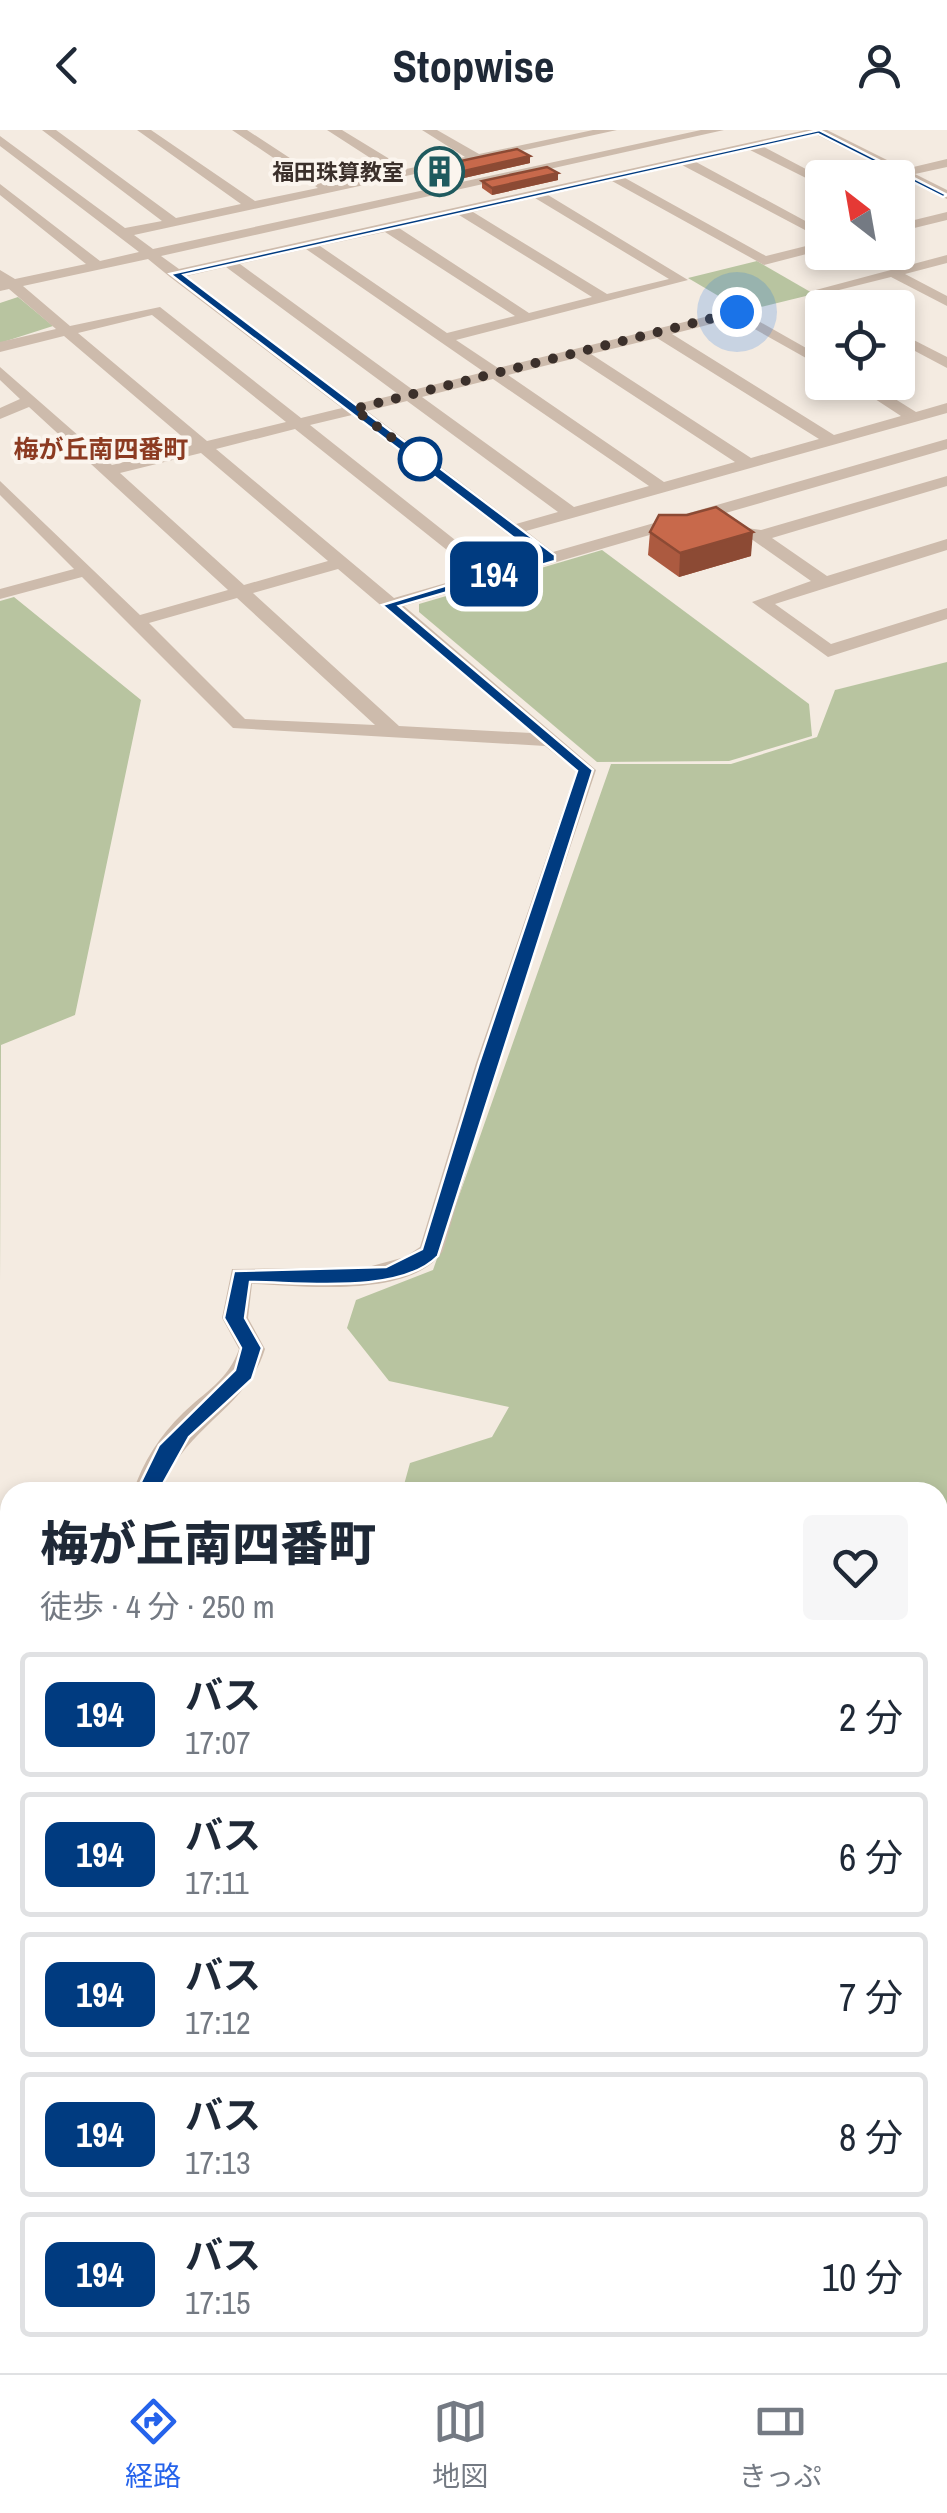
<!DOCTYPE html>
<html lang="ja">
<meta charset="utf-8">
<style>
body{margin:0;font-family:"Archivo Narrow","Noto Sans JP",sans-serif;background:#f6f6f7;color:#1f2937;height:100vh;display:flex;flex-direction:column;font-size:38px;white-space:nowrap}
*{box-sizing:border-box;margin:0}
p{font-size:32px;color:#747a83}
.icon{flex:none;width:55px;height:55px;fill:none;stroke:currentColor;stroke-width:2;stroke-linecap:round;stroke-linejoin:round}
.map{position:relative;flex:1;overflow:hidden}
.details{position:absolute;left:0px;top:1352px;width:948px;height:892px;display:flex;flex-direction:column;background:#fff;border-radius:30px 30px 0 0;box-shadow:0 5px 15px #0003}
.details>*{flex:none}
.badge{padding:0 20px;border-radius:15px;font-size:35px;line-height:65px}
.needle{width:65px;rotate:329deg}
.controls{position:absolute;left:805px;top:30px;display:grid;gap:20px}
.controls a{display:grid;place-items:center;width:110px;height:110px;border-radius:10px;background:#fff;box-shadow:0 5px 15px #0003;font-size:50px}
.you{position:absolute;width:50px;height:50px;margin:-25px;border:8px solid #fff;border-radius:50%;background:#1a73e8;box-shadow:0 0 0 15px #1a73e833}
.map>.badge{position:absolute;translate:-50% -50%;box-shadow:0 0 0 5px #fff}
.round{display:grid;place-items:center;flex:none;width:105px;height:105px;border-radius:10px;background:#f6f6f7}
.overview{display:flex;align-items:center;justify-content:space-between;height:170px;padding:0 40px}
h1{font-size:48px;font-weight:800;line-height:75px}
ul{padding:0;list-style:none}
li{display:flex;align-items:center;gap:30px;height:125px;margin:0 20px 15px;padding:0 20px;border:5px solid #e0e1e3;border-radius:10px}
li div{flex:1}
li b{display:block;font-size:38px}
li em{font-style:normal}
li .badge{min-width:110px;font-weight:700;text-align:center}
header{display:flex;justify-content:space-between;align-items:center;height:130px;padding:0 40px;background:#fff;font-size:45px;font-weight:800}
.tabs{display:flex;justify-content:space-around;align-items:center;height:140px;border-top:2px solid #e0e1e3;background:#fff;font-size:28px;color:#747a83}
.tabs a{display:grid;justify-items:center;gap:5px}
.tabs .on{color:#2563eb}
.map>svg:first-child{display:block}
.green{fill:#b8c4a0}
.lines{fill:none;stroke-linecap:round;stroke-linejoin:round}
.minor{fill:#cdbbac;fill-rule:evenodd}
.wall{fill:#ac5a40}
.shaded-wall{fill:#8c4a34}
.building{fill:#c8694b;stroke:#8c4a34;stroke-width:2.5}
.line{fill:#003b80;stroke:#fff;stroke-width:2.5}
.walk{stroke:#3b302b;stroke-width:10;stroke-dasharray:0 18}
.stop-dot{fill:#fff;stroke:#003b80;stroke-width:5}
.labels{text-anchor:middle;stroke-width:8;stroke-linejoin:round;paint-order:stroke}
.far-poi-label{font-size:22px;font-weight:bold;fill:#3b302b;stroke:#fbf5ee;text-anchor:end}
.far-quarter-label{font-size:25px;font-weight:bold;fill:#8c3b22;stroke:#fbf5ee}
</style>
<header><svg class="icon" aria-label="back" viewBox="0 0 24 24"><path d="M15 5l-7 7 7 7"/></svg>Stopwise<svg class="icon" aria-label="person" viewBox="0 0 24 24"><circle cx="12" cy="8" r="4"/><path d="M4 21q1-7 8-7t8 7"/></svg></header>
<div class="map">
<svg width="947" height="2243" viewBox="0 0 947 2243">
<rect width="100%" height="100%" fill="#f4ebe1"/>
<!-- green -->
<g class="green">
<path d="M757,131l57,33 -70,17 -56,-33z"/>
<path d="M18,167l35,29 -53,17v-40z"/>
<path d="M602,420l207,154 3,32 -83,25 -132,1 -178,-150v-8z"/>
<path d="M14,467l127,103 -66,315 -74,30 -1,239v-683z"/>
<path d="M947,532v1711h-947v-273h10v265h928v-873h-536l8,-29 82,-26 17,-30 -120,-26 -42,-53 9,-28 77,-30 178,-506h120l86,-27 18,-47z"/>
</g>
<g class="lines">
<!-- minor -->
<g class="minor">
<path d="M42,0h14l120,88 65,-14 -104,-74h14l104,71 63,-13 -86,-58h15l84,55 61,-13 -65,-42h15l64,39 59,-12 -43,-27h15l42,24 114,-24h24l-483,105 19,14 548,-119h23l-563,126 18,13 627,-139h21l78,39 42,-10v8l-32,7 32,16v9l-130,-64 -53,12 59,31 -1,8 -72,-36 -54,12 126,68v9l-140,-74 -57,13 141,78 56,-14v8l-58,15 -152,-84 -64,14 140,85 -232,60 42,28 239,-59 85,48v10l-87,-49 -63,16 162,101 67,-19 -52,-34h19l48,30 31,-9v10l-421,118 27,21 394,-113v10l-543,157 192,164 -98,293 -55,188c-32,48 -140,35 -191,33l-4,34 17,31c-18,60 -82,78 -104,143h-28c10,-30 27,-57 50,-79 22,-21 46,-34 56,-64l-17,-31 10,-49 136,-2 37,-10 15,-10 56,-184 100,-292 -31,-25 -312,-18 -151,-151 -82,22v-10l74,-20 -74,-74v-14l140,134 88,-25 -199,-183 -29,12v-11l20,-9 -20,-19v-13l112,98 80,-20 -128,-109 -64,16v-10l56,-13 -47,-40 -9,2v-21l15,9 71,-15 -86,-69v-11l100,77 39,-9 -139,-106v-10l125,92 37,-7zM535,68l134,81 -62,15 -134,-82zM459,85l133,82 -63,16 -130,-85zM385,102l130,84 -68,17 -127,-87zM306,119l178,123 -71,18 -173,-126zM148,129l22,18 172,131 -41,10 -141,-111 -90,19 -47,-40zM226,137l172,127 -41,10 -170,-128zM152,185l134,107 -79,19 -129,-108zM657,208l162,101 -68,19 -160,-104zM576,228l159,104 -71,20 -156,-107zM493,249l156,107 -75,21 -152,-110zM407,271l151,111 -42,12 -149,-113zM352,285l185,142 -44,13 -183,-145zM295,299l182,145 -83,24 -178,-149zM201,323l127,108 -84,24 -124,-112zM338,439l193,164 -132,-7 -146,-133zM237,468l138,127 -130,-6 -96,-96z"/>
<path d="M947,82v8l-49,12v-8z"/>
<path d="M947,125v8l-42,11 42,22v10l-56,-29 -72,18 -7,-4z"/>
<path d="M898,202l49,25v11l-49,-26z"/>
<path d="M947,346v10l-175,52 55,38 120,-37v11l-172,54 56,40 116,-36v11l-119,38 -76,-55 59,-21 -64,-45v-8l14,2z"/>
</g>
</g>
<!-- wall -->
<g class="wall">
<path d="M451,33h79l-66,15 -13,-8z"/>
<path d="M558,43v7l-66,15 -10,-7v-7z"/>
<path d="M650,402l101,24 -72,21 -31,-22z"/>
</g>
<!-- shaded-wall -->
<g class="shaded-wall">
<path d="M530,26v7l-66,15v-7z"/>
<path d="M558,43v7l-66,15v-7z"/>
<path d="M753,402l-2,24 -72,21 1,-24z"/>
</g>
<!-- building -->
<g class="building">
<path d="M517,19l13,7 -66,15 -13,-8z"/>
<path d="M547,37l11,6 -66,15 -10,-7z"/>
<path d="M716,377l37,25 -73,21 -30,-21 9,-17h28z"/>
</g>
<!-- line -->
<path class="line" d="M819,0l128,65 -4,2 -125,-63 -634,141 371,280v6l-156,45 194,164 -155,486c-38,39 -136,26 -188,26l-5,36 17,30 -10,31 -63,58 -34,61h-15l-4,-6 23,-47 76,-75 6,-22 -17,-30 10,-47 152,-4 36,-18 57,-186 98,-292 -195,-166 157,-48 -369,-283z"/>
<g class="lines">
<!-- walk -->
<path class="walk" d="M420,329l-66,-50 383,-97"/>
</g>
<!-- icons -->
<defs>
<symbol id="building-ring" viewBox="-11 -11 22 22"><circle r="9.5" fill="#fbf5ee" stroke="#1f5a5e" stroke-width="1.5"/><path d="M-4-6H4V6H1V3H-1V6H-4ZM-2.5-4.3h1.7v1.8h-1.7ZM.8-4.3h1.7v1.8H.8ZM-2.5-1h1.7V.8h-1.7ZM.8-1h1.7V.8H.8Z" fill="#1f5a5e"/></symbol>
</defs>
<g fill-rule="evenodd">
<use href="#building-ring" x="412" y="14" width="55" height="55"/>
</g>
<!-- markers -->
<circle class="stop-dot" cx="420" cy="329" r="20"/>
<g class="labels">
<!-- far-poi labels -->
<g class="far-poi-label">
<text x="404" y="50">福田珠算教室</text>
</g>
<!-- far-quarter labels -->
<g class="far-quarter-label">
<text x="101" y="328">梅が丘南四番町</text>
</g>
</g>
</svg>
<div class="controls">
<a><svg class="needle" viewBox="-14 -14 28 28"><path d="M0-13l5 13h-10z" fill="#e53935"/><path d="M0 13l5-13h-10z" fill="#747a83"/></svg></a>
<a><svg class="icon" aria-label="locate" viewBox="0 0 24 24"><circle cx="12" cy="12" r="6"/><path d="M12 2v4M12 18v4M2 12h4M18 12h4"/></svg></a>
</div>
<div class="you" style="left:737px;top:182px"></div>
<b class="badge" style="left:494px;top:444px;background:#003b80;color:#fff">194</b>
<section class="details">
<div class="overview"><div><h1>梅が丘南四番町</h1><p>徒歩 · 4 分 · 250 m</p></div><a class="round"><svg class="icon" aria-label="heart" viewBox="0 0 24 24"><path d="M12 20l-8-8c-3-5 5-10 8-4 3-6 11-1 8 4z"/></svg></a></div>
<ul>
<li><span class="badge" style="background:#003b80;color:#fff">194</span><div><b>バス</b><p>17:07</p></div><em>2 分</em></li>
<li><span class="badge" style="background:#003b80;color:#fff">194</span><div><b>バス</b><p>17:11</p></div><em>6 分</em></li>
<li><span class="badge" style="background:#003b80;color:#fff">194</span><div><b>バス</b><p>17:12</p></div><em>7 分</em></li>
<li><span class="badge" style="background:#003b80;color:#fff">194</span><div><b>バス</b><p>17:13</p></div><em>8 分</em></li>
<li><span class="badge" style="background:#003b80;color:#fff">194</span><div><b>バス</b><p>17:15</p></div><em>10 分</em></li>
</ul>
</section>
</div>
<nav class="tabs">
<a class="on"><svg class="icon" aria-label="directions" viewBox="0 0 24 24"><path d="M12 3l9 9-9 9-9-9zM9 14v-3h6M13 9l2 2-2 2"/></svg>経路</a>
<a><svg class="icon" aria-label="map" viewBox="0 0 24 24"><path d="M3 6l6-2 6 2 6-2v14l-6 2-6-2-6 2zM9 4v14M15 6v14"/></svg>地図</a>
<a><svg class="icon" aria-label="tickets" viewBox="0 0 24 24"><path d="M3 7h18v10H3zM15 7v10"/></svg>きっぷ</a>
</nav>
